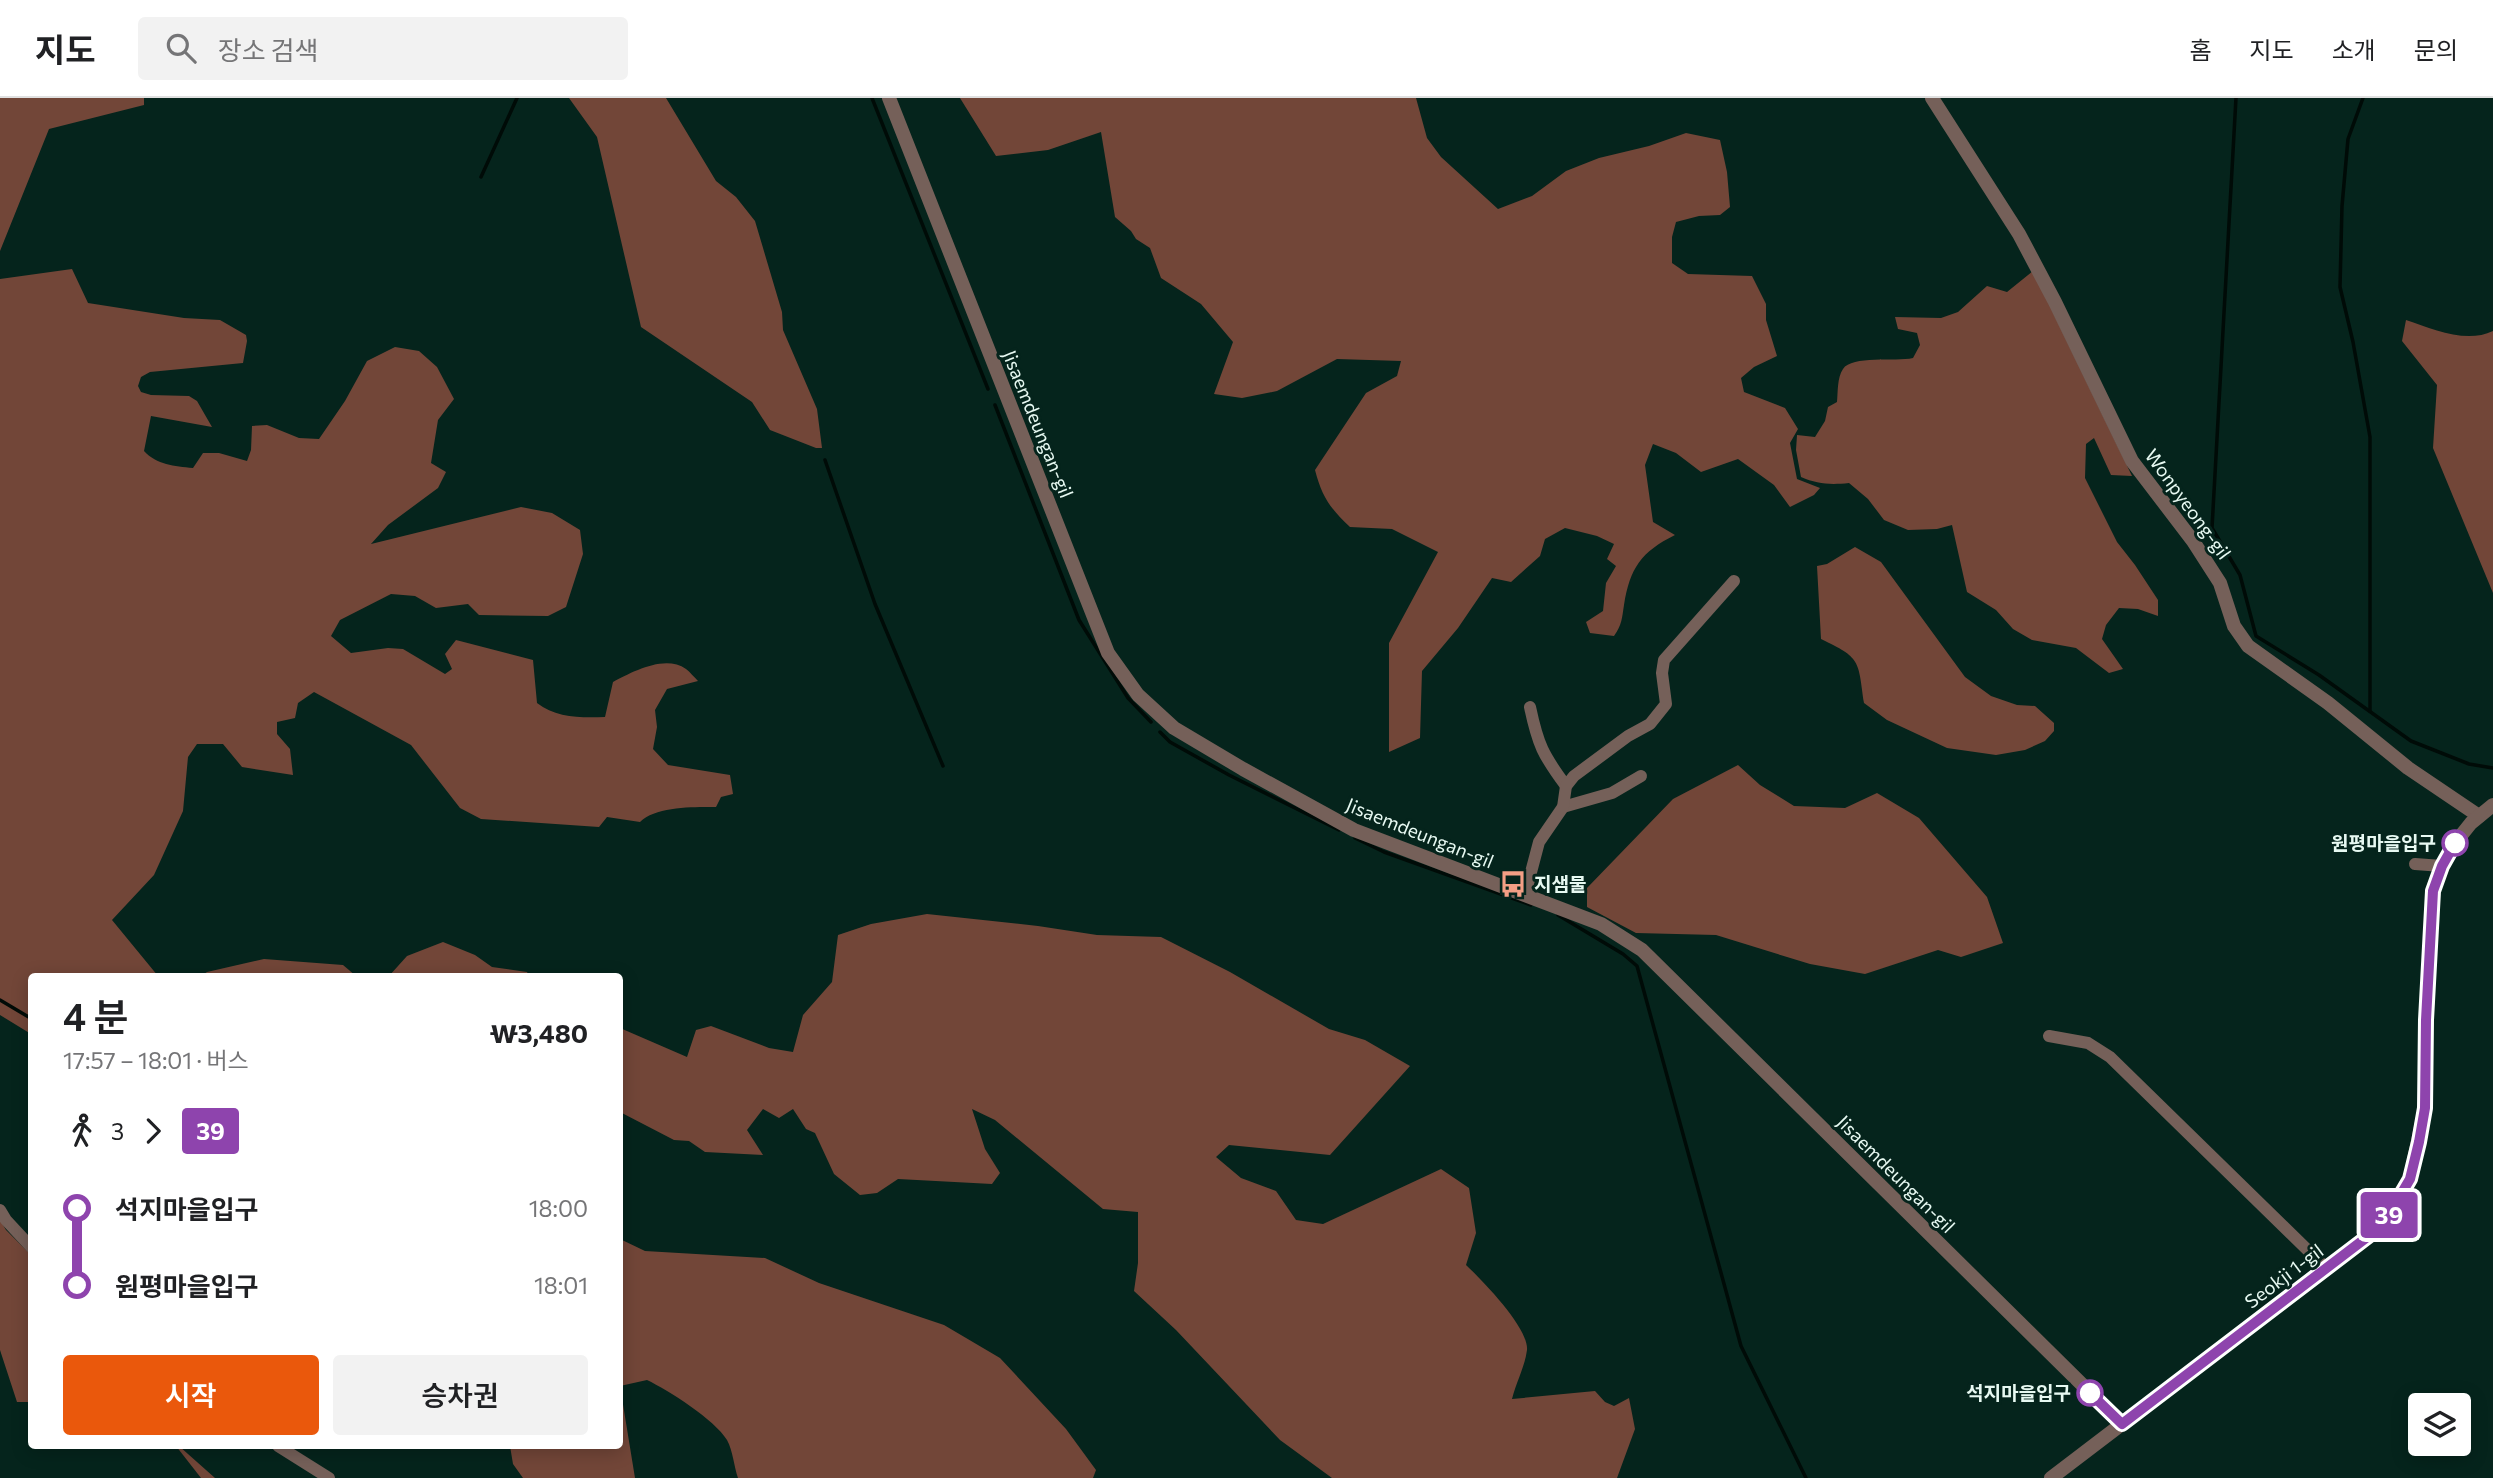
<!DOCTYPE html>
<html lang="ko">
<meta charset="utf-8">
<style>
body{margin:0;font-family:Commissioner,"Noto Sans KR",sans-serif;background:#f2f2f2;color:#202124;height:100vh;display:flex;flex-direction:column;font-size:26px;white-space:nowrap}
*{box-sizing:border-box;margin:0}
p{font-size:23px;color:#757577}
.icon{flex:none;width:38px;height:38px;fill:none;stroke:currentColor;stroke-width:2;stroke-linecap:round;stroke-linejoin:round}
.map{position:relative;flex:1;overflow:hidden}
.drawer{position:absolute;left:28px;top:875px;width:595px;height:476px;display:flex;flex-direction:column;background:#fff;border-radius:7px;box-shadow:0 4px 18px #0003}
.drawer>*{flex:none}
.badge{padding:0 14px;border-radius:5px;font-size:24px;line-height:46px}
.fabs{position:absolute;left:2408px;top:1295px;display:grid;gap:14px}
.fabs a{display:grid;place-items:center;width:63px;height:63px;border-radius:7px;background:#fff;box-shadow:0 4px 18px #0003;font-size:35px}
.map>.badge{position:absolute;translate:-50% -50%;box-shadow:0 0 0 4px #fff}
.legs{display:flex;align-items:center;gap:10px;height:77px;padding:0 35px;font-size:23px}
.legs p{margin-inline-start:auto}
.headline{display:flex;align-items:center;justify-content:space-between;height:119px;padding:0 35px}
h1{font-size:38px;font-weight:600;line-height:52px}
.action{display:flex;gap:14px;margin-top:auto;padding:14px 35px}
.action a{flex:1;height:80px;border-radius:7px;background:#ea580c;color:#fff;font-size:28px;font-weight:600;line-height:80px;text-align:center}
.action a+a{background:#f2f2f2;color:#202124}
ul{padding:0 35px;list-style:none}
li{display:flex;align-items:center;gap:24px;height:77px;font-size:26px}
li i{display:grid;place-items:center;width:10px;height:100%;margin:0 9px;background:currentColor}
li i::after{content:'';width:18px;height:18px;margin:-9px;border:5px solid;border-radius:50%;background:#fff}
li p{margin-inline-start:auto}
li:first-child i{background:linear-gradient(#0000 50%,currentColor 0)}
li:last-child i{background:linear-gradient(currentColor 50%,#0000 0)}
header{display:flex;align-items:center;gap:42px;box-sizing:border-box;height:98px;padding:0 35px;background:#fff;border-bottom:2px solid #e0e0e0}
header strong{font-size:33px}
nav{display:flex;gap:38px;margin-inline-start:auto;font-size:24px}
.search{width:490px;height:63px;background:#f2f2f2;display:flex;align-items:center;gap:18px;box-sizing:border-box;padding:0 24px;border-radius:7px;color:#757577;font-size:26px}
.map>svg:first-child{display:block}
.forest{fill:#724638}
.lines{fill:none;stroke-linecap:round;stroke-linejoin:round}
.stream{stroke:#000b07;stroke-width:3.5}
.minor{stroke:#756059;stroke-width:12}
.tertiary{stroke:#756059;stroke-width:14}
.line-1-casing{stroke:#fff;stroke-width:16}
.line-1{stroke:#8e44ad;stroke-width:10}
.stop-1-dot{fill:#fff;stroke:#8e44ad;stroke-width:3.5}
.labels{text-anchor:middle;stroke-width:6;stroke-linejoin:round;paint-order:stroke}
.street-label{font-size:19px;fill:#e7f9f2;stroke:#05241c}
.stop-label{font-size:19px;font-weight:bold;fill:#e7f9f2;stroke:#05241c;text-anchor:end}
.poi-label{font-size:19px;font-weight:bold;fill:#e7f9f2;stroke:#05241c;text-anchor:start}
</style>
<header>
<strong>지도</strong>
<div class="search"><svg class="icon" aria-label="search" viewBox="0 0 24 24"><circle cx="10" cy="10" r="6"/><path d="M15 15l6 6"/></svg>장소 검색</div>
<nav><a>홈</a><a>지도</a><a>소개</a><a>문의</a></nav>
</header>
<div class="map">
<svg width="2493" height="1380" viewBox="0 0 2493 1380">
<rect width="100%" height="100%" fill="#05241c"/>
<!-- forest -->
<g class="forest">
<path d="M0,0h144v7l-95,24 -49,122z"/>
<path d="M569,0h97l50,83 20,16 19,24 27,91 1,18 34,79 5,39h-6l-46,-18 -18,-28 -111,-75 -44,-190z"/>
<path d="M960,0h456l11,40 14,19 57,52 34,-13 34,-25 33,-13 50,-12 37,-13 34,7 7,32 3,35 -10,8 -21,1 -23,6 -4,15v26l16,11 64,2 14,28v16l11,36 -23,11 -13,11 3,14 41,16 13,21 -8,14 7,36 23,9 -6,7 -24,12 -16,-22 -36,-26 -37,13 -25,-19 -23,-9 -8,21 8,57 22,13c-34,17 -45,33 -51,70 -2,13 -2,20 -10,31l-24,-3 -4,-11 17,-11 3,-28 10,-17 -9,-7 7,-15 -17,-8 -32,-8 -20,11 -5,17 -29,26 -19,-4 -34,50 -36,43 -2,67 -31,14v-109l49,-91 -46,-23 -42,-2c-20,-19 -28,-30 -35,-57l51,-77 31,-17 4,-15 -64,-2 -60,32 -35,7 -28,-4 19,-52 -32,-38 -40,-26 -11,-30 -14,-9 -5,-8 -16,-14 -14,-85 -53,18 -52,6z"/>
<path d="M72,171l16,34 96,15 36,2 26,15 1,6 -4,22 -93,9 -9,5 -3,9 3,6 10,3 38,1 8,5 15,26 -61,-11 -7,35c13,14 30,15 49,17l10,-15h16l28,8 4,-11 1,-24 15,-1 32,13 20,1 26,-38 22,-40 28,-14 24,4 18,16 17,32 -16,21 -7,43 15,9 -8,16 -50,37 -17,19 150,-37 31,6 28,17 3,24 -17,53 -18,9 -69,-1 -11,-11 -32,4 -21,-12 -24,-2 -51,26 -9,16 20,17 37,-5 15,1 42,25 7,-5 -7,-15 11,-14 77,20 4,43c19,15 45,15 68,14l8,-35c19,-10 52,-28 73,-13 4,3 8,8 12,12l-31,8 -12,21 2,17 -4,22 15,16 62,10 3,19 -12,3 -5,10c-21,0 -60,-1 -76,15l-33,-5 -8,10 -118,-8 -21,-11 -49,-63 -97,-53 -16,11 -3,15 -18,4v12l13,15 3,26 -51,-8 -19,-23h-26l-9,13 -5,54 -29,64 -42,45 46,56h-126l-1,58 -31,-19v-736z"/>
<path d="M2033,173l99,205 -21,-1 -17,-37 -8,6 -1,34 32,64 18,23 23,35v16l-20,-7 -19,-1 -13,17 -4,14 21,30 -14,4 -33,-25 -44,-8 -19,-11 -17,-19 -29,-18 -15,-67 -15,4 -29,1 -24,-10 -16,-21 -19,-16c-19,2 -32,1 -48,-6l-5,-27 1,-15 18,2 10,-16 3,-14 9,-5c1,-10 0,-24 6,-33 9,-14 52,-7 70,-11l7,-13 -3,-12 -19,-4 -3,-12 46,1 17,-6 29,-26 20,6z"/>
<path d="M2406,222c27,9 60,24 87,11v262l-60,-145 4,-63 -35,-44z"/>
<path d="M1855,449l26,15 84,115 26,19 26,9 18,1 19,17v8l-9,10 -20,9 -29,5 -49,-7 -60,-28 -23,-17c-6,-43 -3,-45 -43,-64l-4,-73 10,-2z"/>
<path d="M1738,667l22,20 34,21 51,2 32,-15 42,25 68,79 16,46 -42,14 -23,-7 -73,24 -55,-10 -94,-29 -80,-2 -49,-26v-19l86,-89z"/>
<path d="M927,816l111,12 59,9 64,2 69,35 99,57 36,11 45,26 -80,89 -101,-10 -13,12 25,21 35,13 20,29 27,4 118,-55 28,19 7,45 -10,32c16,15 63,63 61,85 -2,16 -11,33 -15,49l83,-8 10,11 9,4 15,-8 6,31 -18,49h-285l-52,-38 -104,-110 -42,-39 4,-28v-51l-35,-3 -108,-89 -23,-11 13,40 15,24 -8,11 -94,-5 -21,14 -17,2 -26,-21 -19,-41 -9,-4 -13,-20 -14,9 -16,-9 -16,21 16,25 -58,-3 -16,-11 -15,-1 -54,-28v-84l67,29 9,-27 15,-4 58,22 24,4 10,-37 29,-33 6,-47 33,-11z"/>
<path d="M443,844l32,13 17,12 35,5 2,4h-140l18,-20z"/>
<path d="M264,861l79,6 13,11h-155l6,-4z"/>
<path d="M0,1122l6,10 25,25v147h-14l-17,-52z"/>
<path d="M620,1141l25,12 120,7 54,25 125,42 56,33 66,71 30,41 -3,8h-355c-4,-11 -5,-27 -11,-38 -12,-20 -59,-50 -80,-60l-27,6 15,92h-112l-10,-14 -3,-18h110z"/>
<path d="M176,1348h3l36,32h-14z"/>
</g>
<g class="lines">
<!-- stream -->
<g class="stream">
<path d="M872,0l116,291"/>
<path d="M2236,0l-24,430 28,47 16,61 63,39 92,66 58,23 24,4"/>
<path d="M2363,0l-15,41 -6,67 -2,81 13,55 17,95v274"/>
<path d="M481,79l36,-79"/>
<path d="M995,307l84,215 49,78 23,24"/>
<path d="M825,362l50,144 68,162"/>
<path d="M1160,634l10,10 59,33 110,55"/>
<path d="M1355,740l29,14 147,53"/>
<path d="M1558,817l65,39 14,12 104,380 65,132"/>
<path d="M0,902l32,19"/>
</g>
<!-- minor -->
<g class="minor">
<path d="M1530,609c8,38 13,48 36,79"/>
<path d="M1563,709l49,-14 29,-17"/>
<path d="M2415,766l27,2"/>
<path d="M1525,797l14,-53 24,-35 3,-21 8,-10 54,-40 22,-12 16,-20 -4,-31 2,-13 70,-79"/>
<path d="M2049,938l39,7 22,14 216,211"/>
<path d="M0,1112l6,10 26,28"/>
<path d="M278,1348l51,32"/>
</g>
<!-- tertiary -->
<g class="tertiary">
<path d="M889,0l219,555 30,42 36,33 69,41 111,61 247,94 41,26 480,474"/>
<path d="M1932,0l87,136 36,68 77,159 61,80 27,42 14,43 14,20 80,57 80,65 71,48"/>
<path d="M2051,1380l332,-253 27,-46 15,-71v-61l8,-156 9,-25 13,-23 16,-20 22,-18"/>
</g>
</g>
<g class="lines">
<defs>
<path id="line-1" d="M2090,1295l32,31 261,-199 27,-46 9,-37 6,-34 1,-88 7,-129 9,-25 13,-23"/>
</defs>
<!-- line-1 casing -->
<use href="#line-1" class="line-1-casing"/>
<!-- line-1 -->
<use href="#line-1" class="line-1"/>
</g>
<!-- icons -->
<defs>
<symbol id="bus-bare" viewBox="-9 -9 18 18"><path d="M-5-6H5V4H4V6H2V4H-2V6H-4V4H-5ZM-3.5-4V0h7V-4ZM-3.5 1.2v1.5H-2V1.2ZM2 1.2v1.5H3.5V1.2Z" fill="#f39f85" stroke="#05241c" stroke-width="2.5" paint-order="stroke"/></symbol>
</defs>
<g fill-rule="evenodd">
<use href="#bus-bare" x="1494" y="767" width="38" height="38"/>
</g>
<!-- markers -->
<g class="stop-1-dot">
<circle cx="2455" cy="745" r="12"/>
<circle cx="2090" cy="1295" r="12"/>
</g>
<g class="labels">
<!-- street labels -->
<g class="street-label">
<text transform="translate(1038 326) rotate(68)" y="7">Jisaemdeungan-gil</text>
<text transform="translate(2188 406) rotate(54)" y="7">Wonpyeong-gil</text>
<text transform="translate(1420 735) rotate(22)" y="7">Jisaemdeungan-gil</text>
<text transform="translate(1896 1076) rotate(45)" y="7">Jisaemdeungan-gil</text>
<text transform="translate(2284 1178) rotate(-37)" y="7">Seokji 1-gil</text>
</g>
<!-- stop labels -->
<g class="stop-label">
<text x="2436" y="752">원평마을입구</text>
<text x="2071" y="1302">석지마을입구</text>
</g>
<!-- poi labels -->
<g class="poi-label">
<text x="1534" y="793">지샘물</text>
</g>
</g>
</svg>
<div class="fabs">
<a><svg class="icon" aria-label="layers" viewBox="0 0 24 24"><path d="M12 4l9 5-9 5-9-5zM3 14l9 5 9-5"/></svg></a>
</div>
<b class="badge" style="left:2389px;top:1117px;background:#8e44ad;color:#fff">39</b>
<section class="drawer">
<div class="headline"><div><h1>4 분</h1><p>17:57 – 18:01 · 버스</p></div><b>₩3,480</b></div>
<div class="legs"><svg class="icon" aria-label="walk" viewBox="0 0 24 24"><circle cx="13" cy="4" r="2"/><path d="M13 8l-2 6 4 7M11 14l-3 7M7 12l3-4h3l4 4"/></svg>3<svg class="icon" aria-label="forward" viewBox="0 0 24 24"><path d="M9 5l7 7-7 7"/></svg><b class="badge" style="background:#8e44ad;color:#fff">39</b></div>
<ul>
<li><i style="color:#8e44ad"></i><b>석지마을입구</b><p>18:00</p></li>
<li><i style="color:#8e44ad"></i><b>원평마을입구</b><p>18:01</p></li>
</ul>
<div class="action"><a>시작</a><a>승차권</a></div>
</section>
</div>
